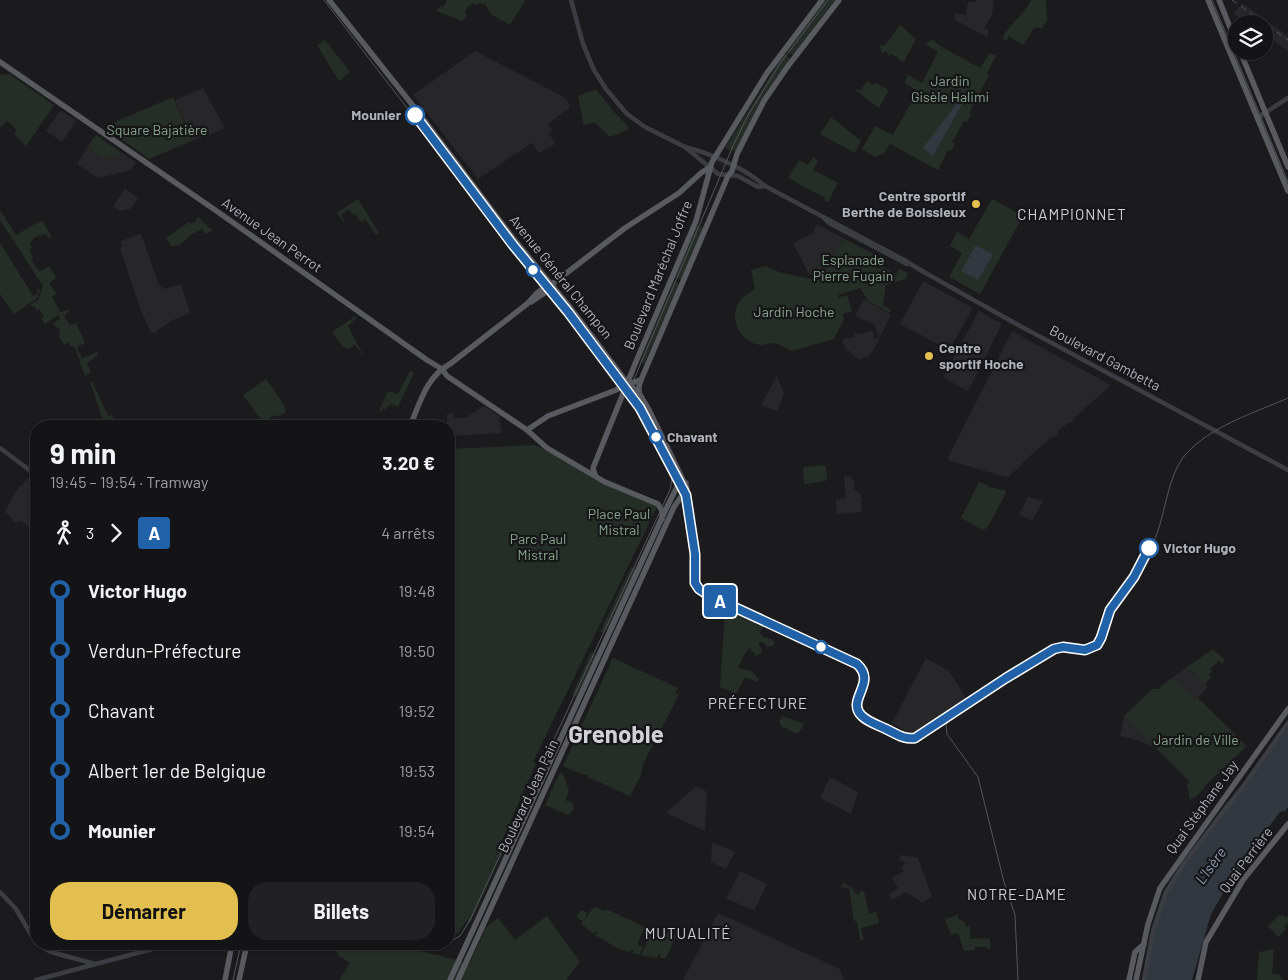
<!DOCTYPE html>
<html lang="fr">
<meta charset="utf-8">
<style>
body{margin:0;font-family:Barlow,sans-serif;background:#212123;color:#f1f3f6;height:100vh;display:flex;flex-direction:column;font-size:19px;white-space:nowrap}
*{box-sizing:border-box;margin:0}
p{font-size:16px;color:#9d9ea1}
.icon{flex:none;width:28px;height:28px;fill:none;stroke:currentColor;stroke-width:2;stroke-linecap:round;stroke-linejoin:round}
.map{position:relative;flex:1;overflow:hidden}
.sheet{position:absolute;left:30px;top:420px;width:425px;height:530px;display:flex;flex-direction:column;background:#141416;border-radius:20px;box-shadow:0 1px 4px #0004,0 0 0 1px #333335}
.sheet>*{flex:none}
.badge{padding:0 10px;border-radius:4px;font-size:18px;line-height:32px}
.controls{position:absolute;left:1228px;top:15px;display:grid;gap:10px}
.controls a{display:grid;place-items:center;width:45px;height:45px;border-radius:50%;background:#141416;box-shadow:0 1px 4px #0004,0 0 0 1px #333335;font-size:25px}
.map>.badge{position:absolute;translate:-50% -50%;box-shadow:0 0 0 2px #fff}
.legs{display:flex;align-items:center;gap:8px;height:55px;padding:0 20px;font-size:16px}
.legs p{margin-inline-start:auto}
.overview{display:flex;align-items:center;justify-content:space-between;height:85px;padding:0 20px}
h1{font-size:28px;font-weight:700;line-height:38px}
.button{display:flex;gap:10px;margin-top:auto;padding:10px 20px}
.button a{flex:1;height:58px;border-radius:20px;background:#e2bf4e;color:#111;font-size:20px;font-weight:700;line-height:58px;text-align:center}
.button a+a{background:#212123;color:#f1f3f6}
ul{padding:0 20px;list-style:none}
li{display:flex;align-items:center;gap:18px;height:60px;font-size:19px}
li i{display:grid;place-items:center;width:8px;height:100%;margin:0 6px;background:currentColor}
li i::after{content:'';width:12px;height:12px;margin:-6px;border:4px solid;border-radius:50%;background:#141416}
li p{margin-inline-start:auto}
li:first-child i{background:linear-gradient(#0000 50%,currentColor 0)}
li:last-child i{background:linear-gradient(currentColor 50%,#0000 0)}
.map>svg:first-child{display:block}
.built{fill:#27272a}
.green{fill:#252d27}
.water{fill:#323840}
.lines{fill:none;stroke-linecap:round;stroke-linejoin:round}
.minor{stroke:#3c3d42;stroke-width:4.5}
.major{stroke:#595a60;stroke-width:5.5}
.tram{stroke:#54555b;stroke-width:1}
.rail{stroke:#54555b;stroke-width:1;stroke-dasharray:6 5;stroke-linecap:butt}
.line-1-casing{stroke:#fff;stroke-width:11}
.line-1{stroke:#2061a7;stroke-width:8}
.stop-1-dot{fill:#fff;stroke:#2061a7;stroke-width:2.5}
.poi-dot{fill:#e2bf4e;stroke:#161618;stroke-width:2}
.labels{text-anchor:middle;stroke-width:4.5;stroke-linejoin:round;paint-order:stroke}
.park-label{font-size:14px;fill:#88a48c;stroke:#161618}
.stop-label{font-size:14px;font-weight:bold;fill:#afb1bb;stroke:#161618;text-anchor:start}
.poi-label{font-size:14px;font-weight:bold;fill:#afb1bb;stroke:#161618;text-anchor:end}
.street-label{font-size:14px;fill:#afb1bb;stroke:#161618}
.neighbourhood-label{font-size:15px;letter-spacing:1px;fill:#d0d1d8;stroke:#161618}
.water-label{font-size:15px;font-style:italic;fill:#8a9bb2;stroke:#161618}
.town-label{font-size:24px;font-weight:bold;fill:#d0d1d8;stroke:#161618}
</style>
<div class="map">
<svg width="1288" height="980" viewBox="0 0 1288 980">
<rect width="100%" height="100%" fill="#1b1b1d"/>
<!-- built -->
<g class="built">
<path d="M976,0h18l-2,15 -8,13 5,2 -2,7 -32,-17v-7l11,2 2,-13h7z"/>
<path d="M1242,3l46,33v15l-24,-18v-9h-13l-10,-6 -5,-2 -2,-3z"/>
<path d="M475,51l85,44 7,5 3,7 -22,17 5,6 -4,3 6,11 -16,9 -7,-10 -54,36 -65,-84z"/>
<path d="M203,88l22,40 -33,13 -17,-41z"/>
<path d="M60,111h2l14,10 -14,21 -16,-11z"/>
<path d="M88,146l14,12 9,-1 11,-4 14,9 -5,8 -33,8 -21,-14z"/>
<path d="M125,188l13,10 -7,11 -11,2 -7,-5z"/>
<path d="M817,224l28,15 -21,34 -9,-5 -5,8 -17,-33 20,-10z"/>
<path d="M141,234l18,51 5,4 17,-5 9,29 -19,8 -17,12 -3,-1 -9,-19 -22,-64 2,-3 -2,-5z"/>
<path d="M923,281l50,27 -24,42 -49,-26z"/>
<path d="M864,299l27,16 -12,23 -5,-14 -19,-8z"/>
<path d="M979,311l23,13 -34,67 -25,-14z"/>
<path d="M871,330l1,2h2v7l5,-1v2l-10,17h-5l-4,3 -10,-7v-2h-4l-4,-12 12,-2v-4h2l7,1z"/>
<path d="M1012,331l97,53v3l-35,31 1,1 -4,4 -2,-1 -12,10 1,2 -4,3 -1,-1 -31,27 1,1 -14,12 -3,1 -56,-16 -2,-3z"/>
<path d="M777,376l7,18 -7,17 -16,-6z"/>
<path d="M484,406l15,10 3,17 -53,3v-10h-5l1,-2 2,-1v-9l7,-1v5h11z"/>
<path d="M844,476l8,1 -1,3 4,1 -2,8 8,5v5l2,1 -2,2 1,10 -25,2 -1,-14 10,-2z"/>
<path d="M27,478l9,6v47l-16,-10 -5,2 -10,-12 15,-26 2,1z"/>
<path d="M1028,497l15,4 -11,20 -13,-7z"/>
<path d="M926,658l23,13 18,29 -54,36 -21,-13z"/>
<path d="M1187,667l21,20 -13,14 -23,-23z"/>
<path d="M1124,716l31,29 -2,2 -16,-7 -17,-4z"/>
<path d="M830,777l28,15 -7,22 -31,-16z"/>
<path d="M696,786l11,6 -2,39 -39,-18z"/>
<path d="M712,842l23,10 -9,17 -15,-7z"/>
<path d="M900,855l18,3 14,38 -9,7 -17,-11 -14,8 -3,-6 9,-6 -6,-10 12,-7 -3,-4 4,-3v-2l-6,-2z"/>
<path d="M740,871l27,13 -13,27 -28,-13z"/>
<path d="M718,913l122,56 4,11h-161z"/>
</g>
<!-- green -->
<g class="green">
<path d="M447,0h77l1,1 -15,24 -18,-10 -8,-12 -1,2 -2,-2 -6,3 -1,-3 -6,3 -3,6 2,4 -5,5 -26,-10 4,-5 3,1z"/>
<path d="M825,0h10l-42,55 -6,-4z"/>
<path d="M1031,0h15l1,22 -4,3v3h-9l-11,17 -14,-9 -2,4 -5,-1c7,-15 22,-24 29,-39z"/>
<path d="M900,25l16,14 -12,23 -6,-2 1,-2 -9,-4 -1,2 -2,-1 1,-2 -3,-2 -2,2 -2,-1 1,-3 -3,-1 2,-3 3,1z"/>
<path d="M932,39l8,7 40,22 10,-15 6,3 -9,17 2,2 -20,38 2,2 -4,7 -3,-1 -12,21 3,2 -4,7 -3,-1 -10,20 -48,-26 -6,9 -9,4 -13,-8 13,-23 18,9 25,-44 -14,-8 4,-8 14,8 16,-31 -13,-8z"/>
<path d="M325,40l25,32 -11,9 -22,-36z"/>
<path d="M784,54l6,4 -28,43 -26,51 -11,-4z"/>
<path d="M9,74l45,31 -28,41 -12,-12 3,-4 -10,-9 -7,7v-53z"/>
<path d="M867,81l6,4 2,-2 14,7 -10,18 -23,-17 1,-2 3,2z"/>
<path d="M596,89l18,23 14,14 1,3 -19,8 -16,-15 -10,4 -6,-30z"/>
<path d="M173,97l19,44 -43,18 -39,-28v-5l5,-4z"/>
<path d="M831,117l30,24 -6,12 -35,-19z"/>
<path d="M96,135l26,18 -11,4 -9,1 -14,-12z"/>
<path d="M813,157l5,3 -5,10 25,13 -10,19 -4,-2 1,-2 -37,-20 11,-18 9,5z"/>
<path d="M358,199l21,34 -3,2 -11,-16 -4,3 -6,-9 -2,2 -4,-6 -8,6 4,7 -1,1 -7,-10z"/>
<path d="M992,199l31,17 -43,78 -31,-17 13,-24 -12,-7 7,-14 12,7z"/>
<path d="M0,210l16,25 26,-15 10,17 -3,2 -3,-5c-8,1 -12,3 -16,10l2,3 -3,3 4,8 -2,2 9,12 9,-6 7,12 -7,5 8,11 -5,2 8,16 11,-3 -7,7 6,9 6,-2 9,20 -8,4 5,12 15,-7 1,3 -11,8 4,9 -6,4 -10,-28 -5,-3 -1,-3 -5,3 -5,-9 1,-7 -1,-2 -2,2 -4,-6 7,-4 -2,-4 -13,9 -4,-6 3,-2 -5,-7 -2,2 -3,-5 -2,1 -2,-2 8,-5 5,-14 -43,-66z"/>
<path d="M198,217l14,13 -6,4 -4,-5 -10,5 -11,10 -9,3 -6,-9 23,-16 2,2 6,-4 -1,-2z"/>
<path d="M697,225l7,3 -22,52 -7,-3z"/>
<path d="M845,239l36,19 -5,10 2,1 5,-3 13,9 3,-6 9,4 -2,6 -20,6 -3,20 8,5 -1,3 -22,-12 -8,-13 -22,7v3l9,-3 5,16 -9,3 1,5 -10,20 -42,12c-5,-2 -13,-7 -18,-8 -4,0 -8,2 -12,2 -15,-1 -27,-14 -27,-29 0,-13 9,-21 20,-27l-4,-19 15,-4 15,7 37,7 3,-2z"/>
<path d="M0,243l33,53 5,-3 -1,-3 3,-1 -3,9 -23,16 -14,-20z"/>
<path d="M674,281l6,3 -36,80 -4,-3z"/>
<path d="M564,305l48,62 -7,-2 -43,-55z"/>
<path d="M354,317h4l-10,9 16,31 -9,-12 -7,4 -5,-2 -11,-15z"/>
<path d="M410,371l4,2 -16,34 -8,-3 -5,6 -2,-1 -2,3 -2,-1 9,-20 10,3z"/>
<path d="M266,379l19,27 -1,2 2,4 -10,5 -2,-2 -10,8 -21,-28z"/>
<path d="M92,381l16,35 4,-1 4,11h-11l-15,-44z"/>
<path d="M535,445l60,31 53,25 9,6 -124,255 3,2 -53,119 31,-67 4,2 -48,105 -4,-2 -7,11 -10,6v-489z"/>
<path d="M823,465l3,2 1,12 -2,2 -19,3 -2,-2 -1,-13 2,-2z"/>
<path d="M979,482l9,3v2l17,3 1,3 -19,35 -4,2 -22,-12z"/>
<path d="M631,567l5,2 -26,56 -6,8 -4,-1z"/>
<path d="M727,608l30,14 -1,2 7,3 -3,6c4,5 7,6 12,6l3,3 -2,4 -6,1 -4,-5h-4v4l4,5 -6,5 -8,-8 -6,9 -5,11 13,3 8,8 -2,3 -12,-5 -9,17 -13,-6h-3l5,-78z"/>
<path d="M1213,649l12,11 -3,4 -3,-3 -9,8 2,2 -3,4 2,2 -6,7 -18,-17z"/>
<path d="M591,652l5,3 -19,42 -5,-2z"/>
<path d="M613,658l65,30 -3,5 4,2 -36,69 -2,11 -11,21 -42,-19v-2l-2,-1 -2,1 -21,-9z"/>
<path d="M1172,678l23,22 3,-2 49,48 -41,39 -9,11 -7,4 -3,-16 3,-2 -66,-66 28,-27h6z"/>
<path d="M782,716l22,8 -6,10 -16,-7 -3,-5z"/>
<path d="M560,772l3,1 6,18 -4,9 7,3 2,6 -6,6 -23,-10z"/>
<path d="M844,883l11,7 -1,2 4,3 3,-4h3l5,23 7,-2 3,11 -18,5 3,11 -4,1 -3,-19h-3l-5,-33 -8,-1z"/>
<path d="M594,907l11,4 1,-2 39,18 -8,17 6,3 -4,8 -8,-2 3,-2 -2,-2 -2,3 -13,-4 -22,-13 3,-2 -3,-1 -1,2 -13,-10 2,-3 -7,-4 5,-7 6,3 -3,7z"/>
<path d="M958,915v3l7,5 1,4 4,-1v13l20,-1v11h-2l-1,-2h-12v3l-11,1 -6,-18 -7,2 -6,-16z"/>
<path d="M1279,915l2,1 2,-1 3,3 2,-2v6l-4,5 2,2 -8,8 -10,-11z"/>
<path d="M547,916l33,46 -14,18h-227l11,-17 -12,-8 -5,-11h61l9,3 67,16 16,-36 12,-9 17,22z"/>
<path d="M654,926l22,10 -10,22h-7l2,-4 -1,-1 -3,5 -16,-3z"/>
<path d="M1274,949l-2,25h7l4,6h-26l2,-28z"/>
</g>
<!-- water -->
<g class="water">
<path d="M968,89l2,1 -37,66 -10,-8z"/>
<path d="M976,245l17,9 -15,26 -17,-9z"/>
<path d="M1288,727v80l-3,4 -5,1 -18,24v4l-37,50 -14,24 -19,66h-47c5,-28 8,-59 21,-86 14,-28 42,-61 62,-88l9,-8z"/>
</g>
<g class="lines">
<!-- minor -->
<g class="minor">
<path d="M571,0l12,44 11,26 12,19 21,25 18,13 40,20 33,27 20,2 20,11 7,-1"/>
<path d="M1257,118l31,-20"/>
<path d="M685,147c25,6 61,22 80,39l139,74 18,11 89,50 277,149"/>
<path d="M825,219l4,4 78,41"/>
<path d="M0,448l36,27"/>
<path d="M0,892l16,17 20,34"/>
<path d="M37,944l14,8 44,12"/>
<path d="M36,980l135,-36"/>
<path d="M1144,980l9,-49 13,-39 19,-30 40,-53 17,-21 46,-65"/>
</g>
<!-- major -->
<g class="major">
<path d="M329,0l89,112 95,126 56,68 59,78 11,9 10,17 38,78 -13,19 -216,473"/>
<path d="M1208,0l80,191"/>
<path d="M1219,0l17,42"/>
<path d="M1240,51l48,116"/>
<path d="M0,62l218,150 209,148 15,9 5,7 80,54 20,18 58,34 53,22 4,7v8"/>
<path d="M531,302l18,-12 2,-5"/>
<path d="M639,393v-7l2,-6 87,-204 4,-5 5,-17 11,-22 16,-31 24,-35 51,-66"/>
<path d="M410,426c10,-23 16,-49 40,-62l77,-60 9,-10 10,-8 5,-1 74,-57 54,-35 22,-20 9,-6"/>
<path d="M527,430l21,-14 68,-26 12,-6 13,-4"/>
<path d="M595,475l-2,-7 42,-104 61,-143 16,-59 55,-89 55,-73"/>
<path d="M225,980l7,-36"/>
<path d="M239,980l8,-36"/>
<path d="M450,980l215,-469 12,-24 9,-4"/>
<path d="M1129,980l6,-28 9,-8"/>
<path d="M1136,980l12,-56 12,-36 128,-179"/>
<path d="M1198,980l8,-38 3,-5 34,-57 45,-56"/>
</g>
<!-- tram -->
<g class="tram">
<path d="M324,0l313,407 46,88 4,16 6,45 -1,25 5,9 7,5 151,70c21,18 -15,35 8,55 14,7 41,25 56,18 43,-29 87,-62 134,-86 15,-7 34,9 46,-6 9,-11 7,-27 15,-39 16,-24 32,-43 42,-71 10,-25 12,-62 30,-82 25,-28 68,-41 102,-56"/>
<path d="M1212,0l76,182"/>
<path d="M634,401l-1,-14 1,-8 99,-233 14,-29 32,-52 49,-65"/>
<path d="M951,716l-5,9 1,9 31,43 26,105 11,33 3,65"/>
<path d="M449,942l11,-6 10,-16 200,-430 3,-16"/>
<path d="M233,980l8,-36"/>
</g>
<!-- rail -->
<path class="rail" d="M1232,0l56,40"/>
</g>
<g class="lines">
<defs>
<path id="line-1" d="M415,115l98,130 55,67 72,96 46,87 9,59v29l4,6 9,6 149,69c21,19 -12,36 5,52 6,6 16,9 24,13 9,4 18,11 29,9l91,-60 48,-29 9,-2 22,3 12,-5 4,-7 9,-28 24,-33 15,-29"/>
</defs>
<!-- line-1 casing -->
<use href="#line-1" class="line-1-casing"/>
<!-- line-1 -->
<use href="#line-1" class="line-1"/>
</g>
<!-- markers -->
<g class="stop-1-dot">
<circle cx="415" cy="115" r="9"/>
<circle cx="533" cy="270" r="6"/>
<circle cx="656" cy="437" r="6"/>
<circle cx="1149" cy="548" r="9"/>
<circle cx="821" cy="647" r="6"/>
</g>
<g class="poi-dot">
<circle cx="976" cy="204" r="5"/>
<circle cx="929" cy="356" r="5"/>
</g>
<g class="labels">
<!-- park labels -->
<g class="park-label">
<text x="950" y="86">Jardin<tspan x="950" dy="16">Gisèle Halimi</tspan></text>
<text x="157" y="135">Square Bajatière</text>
<text x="853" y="265">Esplanade<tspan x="853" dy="16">Pierre Fugain</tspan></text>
<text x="794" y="317">Jardin Hoche</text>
<text x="619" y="519">Place Paul<tspan x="619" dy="16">Mistral</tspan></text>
<text x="538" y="544">Parc Paul<tspan x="538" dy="16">Mistral</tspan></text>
<text x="1196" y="745">Jardin de Ville</text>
</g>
<!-- stop labels -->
<g class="stop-label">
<text x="401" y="120" text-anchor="end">Mounier</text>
<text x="667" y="442">Chavant</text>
<text x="1163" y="553">Victor Hugo</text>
</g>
<!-- poi labels -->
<g class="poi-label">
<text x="966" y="201">Centre sportif<tspan x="966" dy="16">Berthe de Boissieux</tspan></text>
<text x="939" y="353" text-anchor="start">Centre<tspan x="939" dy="16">sportif Hoche</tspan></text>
</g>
<!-- street labels -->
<g class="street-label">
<text transform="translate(272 235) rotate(35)" y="5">Avenue Jean Perrot</text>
<text transform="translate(658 275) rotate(-68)" y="5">Boulevard Maréchal Joffre</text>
<text transform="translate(561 277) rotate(51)" y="5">Avenue Général Champon</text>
<text transform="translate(1105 358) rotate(28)" y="5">Boulevard Gambetta</text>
<text transform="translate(528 796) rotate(-65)" y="5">Boulevard Jean Pain</text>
<text transform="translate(1202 807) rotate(-54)" y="5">Quai Stéphane Jay</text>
<text transform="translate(1246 860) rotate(-53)" y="5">Quai Perrière</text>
</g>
<!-- neighbourhood labels -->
<g class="neighbourhood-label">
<text x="1072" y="220">CHAMPIONNET</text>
<text x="758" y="709">PRÉFECTURE</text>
<text x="1017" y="900">NOTRE-DAME</text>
<text x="688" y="939">MUTUALITÉ</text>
</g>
<!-- water labels -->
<g class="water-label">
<text transform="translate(1211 866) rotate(-54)" y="5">L'Isère</text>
</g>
<!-- town labels -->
<g class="town-label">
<text x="616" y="743">Grenoble</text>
</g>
</g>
</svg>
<div class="controls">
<a><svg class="icon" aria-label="layers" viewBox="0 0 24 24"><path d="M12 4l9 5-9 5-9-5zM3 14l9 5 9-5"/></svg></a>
</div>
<b class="badge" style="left:720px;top:601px;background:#2061a7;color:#fff">A</b>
<section class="sheet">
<div class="overview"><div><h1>9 min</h1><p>19:45 – 19:54 · Tramway</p></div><b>3.20 €</b></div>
<div class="legs"><svg class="icon" aria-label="walk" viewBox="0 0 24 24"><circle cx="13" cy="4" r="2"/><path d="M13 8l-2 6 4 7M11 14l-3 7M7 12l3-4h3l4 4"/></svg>3<svg class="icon" aria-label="forward" viewBox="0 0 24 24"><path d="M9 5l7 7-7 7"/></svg><b class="badge" style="background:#2061a7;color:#fff">A</b><p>4 arrêts</p></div>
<ul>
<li><i style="color:#2061a7"></i><b>Victor Hugo</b><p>19:48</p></li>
<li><i style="color:#2061a7"></i><span>Verdun-Préfecture</span><p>19:50</p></li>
<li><i style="color:#2061a7"></i><span>Chavant</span><p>19:52</p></li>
<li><i style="color:#2061a7"></i><span>Albert 1er de Belgique</span><p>19:53</p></li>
<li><i style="color:#2061a7"></i><b>Mounier</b><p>19:54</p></li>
</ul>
<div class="button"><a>Démarrer</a><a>Billets</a></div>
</section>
</div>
